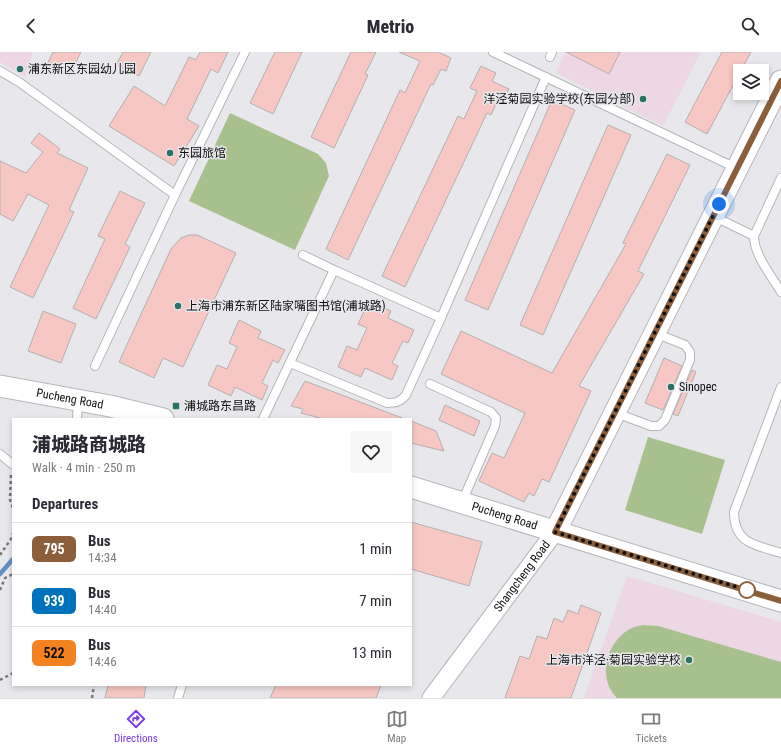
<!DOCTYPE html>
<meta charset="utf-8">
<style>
body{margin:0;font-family:"Roboto Condensed","Noto Sans SC",sans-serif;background:#f7f7f7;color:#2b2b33;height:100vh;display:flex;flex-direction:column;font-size:15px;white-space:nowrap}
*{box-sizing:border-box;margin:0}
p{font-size:13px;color:#7c7c81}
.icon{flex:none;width:22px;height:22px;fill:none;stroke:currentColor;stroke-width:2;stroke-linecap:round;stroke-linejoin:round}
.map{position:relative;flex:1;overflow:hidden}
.panel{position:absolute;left:12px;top:366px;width:400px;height:268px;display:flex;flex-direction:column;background:#fff;border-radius:0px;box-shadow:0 2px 6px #0003}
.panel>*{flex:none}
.badge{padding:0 8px;border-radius:6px;font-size:14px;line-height:26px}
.controls{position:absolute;left:733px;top:12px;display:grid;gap:8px}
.controls a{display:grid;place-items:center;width:36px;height:36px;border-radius:0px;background:#fff;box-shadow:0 2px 6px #0003;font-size:20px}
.you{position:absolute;width:20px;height:20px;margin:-10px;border:3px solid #fff;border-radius:50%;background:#1a73e8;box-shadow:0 0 0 6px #1a73e833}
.map>.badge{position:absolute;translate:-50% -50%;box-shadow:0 0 0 2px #fff}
h2{padding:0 20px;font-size:15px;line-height:36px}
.round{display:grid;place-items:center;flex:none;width:42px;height:42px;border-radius:0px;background:#f7f7f7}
.head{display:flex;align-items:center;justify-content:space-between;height:68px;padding:0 20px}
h1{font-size:19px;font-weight:800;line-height:30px}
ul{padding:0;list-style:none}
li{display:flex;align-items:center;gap:12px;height:52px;padding:0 20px;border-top:1px solid #e1e1e2}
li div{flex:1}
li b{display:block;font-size:15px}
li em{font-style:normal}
li .badge{min-width:44px;font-weight:700;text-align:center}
header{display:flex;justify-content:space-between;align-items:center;height:52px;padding:0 20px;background:#fff;font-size:18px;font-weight:800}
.tabs{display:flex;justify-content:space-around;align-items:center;height:56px;border-top:1px solid #e1e1e2;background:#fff;font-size:11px;color:#7c7c81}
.tabs a{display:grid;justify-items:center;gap:2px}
.tabs .on{color:#7c3aed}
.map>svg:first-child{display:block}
.education{fill:#edd7e4}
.green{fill:#a7c08e}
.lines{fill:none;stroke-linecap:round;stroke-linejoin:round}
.stream{stroke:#628fc3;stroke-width:4.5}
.building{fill:#f7c7c3;stroke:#b3afaf}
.service-casing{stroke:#b6b6b9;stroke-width:10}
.minor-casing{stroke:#b6b6b9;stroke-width:19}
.tertiary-casing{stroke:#b6b6b9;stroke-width:23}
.path{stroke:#777779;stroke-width:2.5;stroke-dasharray:3 3;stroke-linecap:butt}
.service{stroke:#fff;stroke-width:8}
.minor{stroke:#fff;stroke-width:17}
.tertiary{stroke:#fff;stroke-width:21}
.line-casing{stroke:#fff;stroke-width:9}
.line{stroke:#8b5e3c;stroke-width:6}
.walk{stroke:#0f0f10;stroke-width:4;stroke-dasharray:0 7.2}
.poi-dot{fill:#2c7165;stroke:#e8e7eb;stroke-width:1.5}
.stop-dot{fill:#fff;stroke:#8b5e3c;stroke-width:2}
.labels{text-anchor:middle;stroke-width:3;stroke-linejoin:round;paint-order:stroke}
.poi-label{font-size:12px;fill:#0f0f10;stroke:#e8e7eb;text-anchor:start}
.street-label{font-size:12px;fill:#0f0f10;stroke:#e8e7eb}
</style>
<header><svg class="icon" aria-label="back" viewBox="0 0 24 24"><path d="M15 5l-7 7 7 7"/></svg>Metrio<svg class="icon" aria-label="search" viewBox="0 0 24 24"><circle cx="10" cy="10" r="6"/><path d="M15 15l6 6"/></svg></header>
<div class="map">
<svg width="781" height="646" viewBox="0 0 781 646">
<rect width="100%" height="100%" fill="#e8e7eb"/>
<!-- education -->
<g class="education">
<path d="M0,0h33l-8,25 -25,-15z"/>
<path d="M565,0h136l-38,74 -107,-53z"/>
<path d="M627,524l154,46v76h-197z"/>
</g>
<!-- green -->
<g class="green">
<path d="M230,61l88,41 8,9 3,13 -34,74 -106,-49z"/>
<path d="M648,385l77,23 -23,74 -77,-24z"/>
<path d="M643,573l15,1 123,36v36h-164c-20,-20 -11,-54 11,-68 5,-3 11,-4 15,-5z"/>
</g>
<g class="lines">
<!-- stream -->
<path class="stream" d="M0,522l13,-15"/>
</g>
<!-- building -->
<g class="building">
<path d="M53,0h28l-12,24 -22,-11z"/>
<path d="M123,0h28l-12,24 -23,-11z"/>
<path d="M200,0h28l-10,21 -7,-4 -24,50 12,7 -25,40 -65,-40 25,-40 31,20 24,-49 7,3z"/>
<path d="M275,0h27l-29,62 -23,-11z"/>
<path d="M351,0h25l-11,22 3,1 -34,73 -23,-11z"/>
<path d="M399,0h39l13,6 -5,13 -5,-2 -8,16 -2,-1 -83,176 -22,-11 74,-159 5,3 15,-32z"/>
<path d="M566,0h54l-11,22z"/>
<path d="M722,0h29l-44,82 -22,-12z"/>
<path d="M481,14l15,7 -4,8 17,8 -6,12 -5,-2 -7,16 -4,-2 -82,174 -23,-11 76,-160 6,3 13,-28 -7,-3z"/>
<path d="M552,48l23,10 -87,200 -23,-10z"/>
<path d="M608,73l23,10 -88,200 -23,-10z"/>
<path d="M39,81l21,16 -3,4 31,15 -19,42 5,2 -41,86 -23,-11 39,-82 -21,-11 -15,27 -13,-7v-53l26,12 17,-21 -12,-9z"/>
<path d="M667,102l23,11 -52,106 6,3 -65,112 12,5 -42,91 -7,-3 -8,17 -5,-3 -5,9 -45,-21 13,-28 12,5 21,-45 -84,-39 20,-43 91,42 74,-129 -3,-1z"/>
<path d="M120,139l25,12 -20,41 5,3 -34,72 -23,-11 32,-69 -7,-3z"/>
<path d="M189,183h8l39,18 -53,114 -20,-9 -9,20 -35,-16 52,-113 10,-11z"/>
<path d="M369,249l22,10 -3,7 26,12 -6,13 -5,-2 -11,22 6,3 -6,14 -27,-12 -4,9 -23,-10 9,-21 10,4 10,-22 -9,-4z"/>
<path d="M43,259l33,13 -15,39 -33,-12z"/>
<path d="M239,268l22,11 -3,7 27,12 -7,13 -5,-3 -11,23 6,3 -6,14 -27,-13 -4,9 -23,-11 9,-20 10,4 10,-22 -8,-4z"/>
<path d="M664,306l18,8 -19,44 -18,-7z"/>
<path d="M692,318l4,2 -18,44 -5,-2z"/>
<path d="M305,329l97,37v1h-78l-23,-6 2,-4 -12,-3z"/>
<path d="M445,353l35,16 -6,15 -35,-16z"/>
<path d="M411,369l25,10 8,20 -33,-8z"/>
<path d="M411,470l71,20 -13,44 -58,-17z"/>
<path d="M581,553l20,8 -30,85h-66l15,-42 9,3 8,-23 10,3 7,-21 9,4 5,-12 10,4z"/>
<path d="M108,633h38l-2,13h-39z"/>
<path d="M276,633h105l-5,13h-106z"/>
</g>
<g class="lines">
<defs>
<g id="service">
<path d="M493,0l245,117"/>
<path d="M550,5l2,-5"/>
<path d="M0,19l19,11 156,113 -80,171"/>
<path d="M781,126l-27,58c0,19 17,39 27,56"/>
<path d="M175,143l70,-143"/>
<path d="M713,164l41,20"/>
<path d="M441,266l105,-241"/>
<path d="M290,311l97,40c9,0 13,-1 19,-8l35,-77 -107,-48"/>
<path d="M430,332l61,28 5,6 -1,8 -33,76"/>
<path d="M781,335l-47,125c0,32 22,33 47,41"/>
<path d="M616,361l35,13h8l6,-6 25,-60v-8l-5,-7 -30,-12"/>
<path d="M77,367l1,-18"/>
<path d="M263,367l71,-149 -31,-15"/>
<path d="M0,402l12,10"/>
<path d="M178,646l4,-13"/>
</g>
<g id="minor">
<path id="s1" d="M431,646l124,-166"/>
</g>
<g id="tertiary">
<path id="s2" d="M0,334l110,20 53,13"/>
<path id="s3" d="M411,435l370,114"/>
<path d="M555,480l226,-451"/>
</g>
</defs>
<!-- service casing -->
<use href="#service" class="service-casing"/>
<!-- minor casing -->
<use href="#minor" class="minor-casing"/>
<!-- tertiary casing -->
<use href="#tertiary" class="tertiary-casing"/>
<!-- path -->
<g class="path">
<path d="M11,423l-1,25 3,8"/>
<path d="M0,503l11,-16 2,-6"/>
<path d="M0,538l5,-12 8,-4"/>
<path d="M0,628l13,-7"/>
<path d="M92,646l2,-13"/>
</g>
<!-- service -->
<use href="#service" class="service"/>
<!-- minor -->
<use href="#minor" class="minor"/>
<!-- tertiary -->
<use href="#tertiary" class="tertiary"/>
</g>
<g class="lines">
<defs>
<path id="line" d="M781,29l-226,451 226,69"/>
</defs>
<!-- line casing -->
<use href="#line" class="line-casing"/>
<!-- line -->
<use href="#line" class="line"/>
<!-- walk -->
<path class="walk" d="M719,152l-164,328 192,58"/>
</g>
<!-- markers -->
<g class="poi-dot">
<circle cx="20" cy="17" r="4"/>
<circle cx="643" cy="47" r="4"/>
<circle cx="170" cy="101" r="4"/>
<circle cx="178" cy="254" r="4"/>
<circle cx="671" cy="335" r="4"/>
<rect x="172" y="350" width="8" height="8" rx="2"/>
<circle cx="689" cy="608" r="4"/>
</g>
<circle class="stop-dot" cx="747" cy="538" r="8"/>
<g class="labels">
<!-- poi labels -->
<g class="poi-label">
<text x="28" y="21">浦东新区东园幼儿园</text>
<text x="635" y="51" text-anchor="end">洋泾菊园实验学校(东园分部)</text>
<text x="178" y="105">东园旅馆</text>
<text x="186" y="258">上海市浦东新区陆家嘴图书馆(浦城路)</text>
<text x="679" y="339">Sinopec</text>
<text x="184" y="358">浦城路东昌路</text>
<text x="681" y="612" text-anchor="end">上海市洋泾·菊园实验学校</text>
</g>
<!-- street labels -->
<g class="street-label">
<text dy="4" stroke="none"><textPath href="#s2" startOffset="71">Pucheng Road</textPath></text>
<text dy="4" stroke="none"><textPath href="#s3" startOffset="98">Pucheng Road</textPath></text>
<text dy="4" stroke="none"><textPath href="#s1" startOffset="152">Shangcheng Road</textPath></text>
</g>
</g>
</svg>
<div class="controls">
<a><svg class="icon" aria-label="layers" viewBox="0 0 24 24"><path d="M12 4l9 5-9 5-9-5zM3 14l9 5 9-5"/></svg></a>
</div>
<div class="you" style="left:719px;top:152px"></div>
<section class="panel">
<div class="head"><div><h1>浦城路商城路</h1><p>Walk · 4 min · 250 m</p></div><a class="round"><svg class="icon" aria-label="heart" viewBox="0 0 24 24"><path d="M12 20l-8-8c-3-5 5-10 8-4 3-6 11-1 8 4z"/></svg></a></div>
<h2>Departures</h2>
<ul>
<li><span class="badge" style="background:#8b5e3c;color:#fff">795</span><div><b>Bus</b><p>14:34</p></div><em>1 min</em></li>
<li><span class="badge" style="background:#0072bc;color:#fff">939</span><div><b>Bus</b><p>14:40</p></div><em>7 min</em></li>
<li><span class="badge" style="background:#f58220;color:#111">522</span><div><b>Bus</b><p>14:46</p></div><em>13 min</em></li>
</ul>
</section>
</div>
<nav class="tabs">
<a class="on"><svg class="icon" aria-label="directions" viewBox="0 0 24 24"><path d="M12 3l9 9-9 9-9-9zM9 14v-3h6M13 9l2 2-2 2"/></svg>Directions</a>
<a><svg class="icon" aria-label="map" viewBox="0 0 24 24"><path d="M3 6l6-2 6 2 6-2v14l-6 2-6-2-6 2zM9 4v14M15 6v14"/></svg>Map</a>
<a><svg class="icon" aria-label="tickets" viewBox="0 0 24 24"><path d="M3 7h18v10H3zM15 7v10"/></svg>Tickets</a>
</nav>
